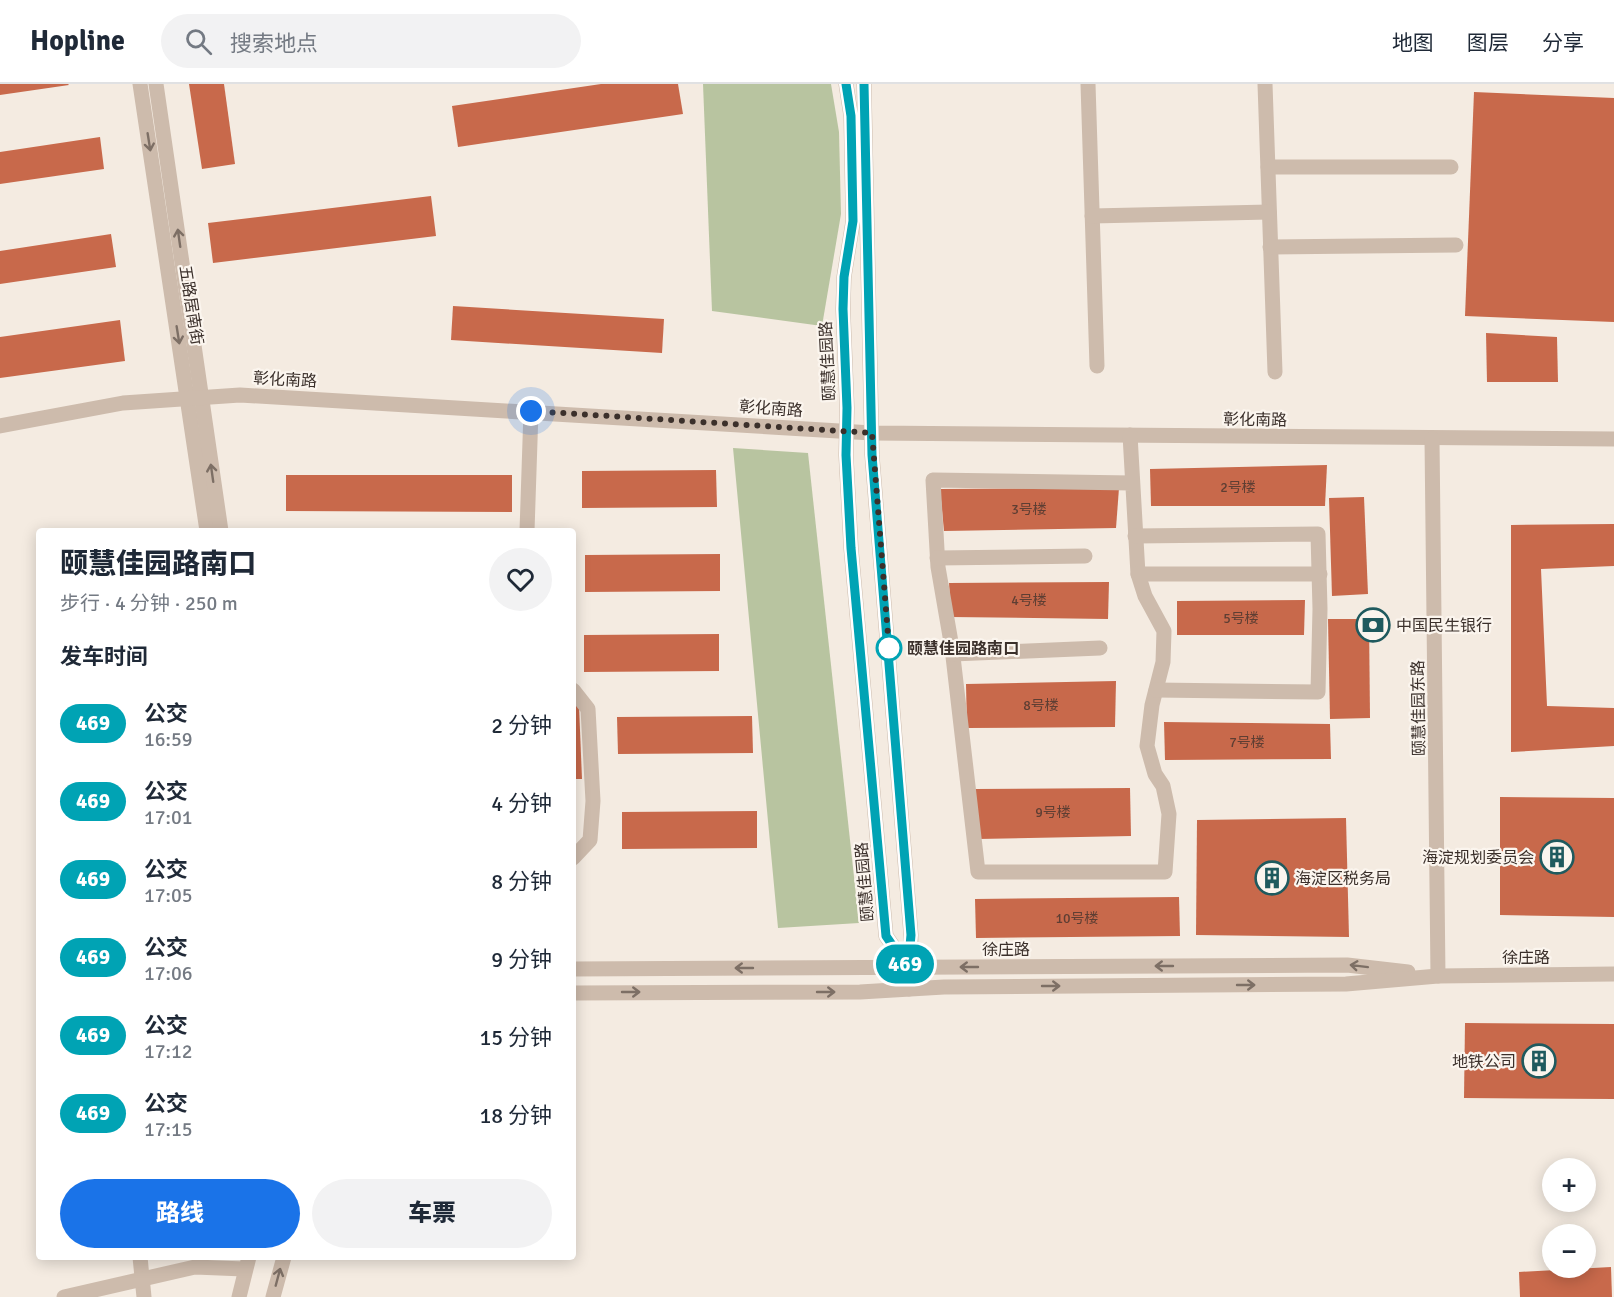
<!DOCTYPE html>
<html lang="zh">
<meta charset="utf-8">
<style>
body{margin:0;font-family:Signika,"Noto Sans SC",sans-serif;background:#f2f2f3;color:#1f2937;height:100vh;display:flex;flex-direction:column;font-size:22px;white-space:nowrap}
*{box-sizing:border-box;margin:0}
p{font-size:20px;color:#747a83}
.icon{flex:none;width:33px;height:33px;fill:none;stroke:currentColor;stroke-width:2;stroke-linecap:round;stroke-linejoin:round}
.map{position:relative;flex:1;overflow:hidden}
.sheet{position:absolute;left:36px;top:444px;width:540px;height:732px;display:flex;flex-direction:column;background:#fff;border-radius:6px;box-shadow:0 3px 15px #0003}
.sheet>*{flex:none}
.badge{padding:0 12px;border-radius:20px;font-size:21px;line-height:39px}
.tools{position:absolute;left:1542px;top:1074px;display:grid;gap:12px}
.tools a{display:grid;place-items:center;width:54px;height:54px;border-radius:50%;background:#fff;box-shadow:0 3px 15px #0003;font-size:30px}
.you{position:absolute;width:30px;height:30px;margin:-15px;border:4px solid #fff;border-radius:50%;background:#1a73e8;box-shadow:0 0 0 9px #1a73e833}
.map>.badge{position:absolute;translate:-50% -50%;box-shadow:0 0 0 3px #fff}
h2{padding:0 24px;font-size:22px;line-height:54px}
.round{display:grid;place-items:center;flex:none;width:63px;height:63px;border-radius:32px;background:#f2f2f3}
.summary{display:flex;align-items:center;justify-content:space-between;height:102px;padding:0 24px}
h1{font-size:28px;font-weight:800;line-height:45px}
.button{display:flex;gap:12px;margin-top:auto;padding:12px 24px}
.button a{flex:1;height:69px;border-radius:36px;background:#1a73e8;color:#fff;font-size:24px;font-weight:800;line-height:69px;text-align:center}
.button a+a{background:#f2f2f3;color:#1f2937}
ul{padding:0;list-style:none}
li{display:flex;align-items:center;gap:18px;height:78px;padding:0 24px}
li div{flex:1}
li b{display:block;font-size:22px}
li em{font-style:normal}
li .badge{min-width:66px;font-weight:700;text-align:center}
header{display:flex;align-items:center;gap:36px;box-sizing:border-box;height:84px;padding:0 30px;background:#fff;border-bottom:2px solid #e0e1e3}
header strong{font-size:28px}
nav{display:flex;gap:33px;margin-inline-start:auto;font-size:21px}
.search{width:420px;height:54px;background:#f2f2f3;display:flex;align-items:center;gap:15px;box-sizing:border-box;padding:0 21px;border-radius:33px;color:#747a83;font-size:22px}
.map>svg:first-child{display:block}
.green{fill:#b8c4a0}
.building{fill:#c8694b}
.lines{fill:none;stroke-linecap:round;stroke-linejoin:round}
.minor{stroke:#cdbbac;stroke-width:15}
.oneway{stroke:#7d6f65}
.line-casing{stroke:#fff;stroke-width:14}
.line{stroke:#00a3b4;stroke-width:9}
.walk{stroke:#3b302b;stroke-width:6;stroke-dasharray:0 10.8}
.stop-dot{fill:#fff;stroke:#00a3b4;stroke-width:3}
.labels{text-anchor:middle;stroke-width:4.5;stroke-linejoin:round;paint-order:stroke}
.number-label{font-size:14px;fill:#5e3e33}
.street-label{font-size:16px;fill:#3b302b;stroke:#fbf5ee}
.poi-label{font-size:16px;fill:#3b302b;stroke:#fbf5ee;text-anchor:start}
.stop-label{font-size:16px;font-weight:bold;fill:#3b302b;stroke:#fbf5ee;text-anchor:start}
</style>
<header>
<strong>Hopline</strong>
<div class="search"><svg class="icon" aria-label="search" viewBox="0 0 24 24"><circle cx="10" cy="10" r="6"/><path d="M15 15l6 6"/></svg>搜索地点</div>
<nav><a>地图</a><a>图层</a><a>分享</a></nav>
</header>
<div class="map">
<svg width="1614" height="1213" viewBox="0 0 1614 1213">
<rect width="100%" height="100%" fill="#f4ebe1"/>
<!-- green -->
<g class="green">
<path d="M703,0h128l8,48 2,82 -19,112 -110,-15z"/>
<path d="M733,364l75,5 51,470 -81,5z"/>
</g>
<!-- building -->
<g class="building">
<path d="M0,0h68l1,1 -69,10z"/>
<path d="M189,0h35l11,80 -33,5z"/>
<path d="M601,0h77l5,30 -225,33 -6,-41z"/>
<path d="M1474,8l140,6v224l-149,-6z"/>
<path d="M100,53l4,32 -104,15v-32z"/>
<path d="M431,112l5,40 -223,27 -5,-40z"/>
<path d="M111,150l5,33 -116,17v-33z"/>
<path d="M453,222l211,13 -2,34 -211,-13z"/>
<path d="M120,236l5,41 -125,17v-41z"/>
<path d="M1486,249l71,4 1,45h-71z"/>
<path d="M1327,381l-2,41h-174l-1,-37z"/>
<path d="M716,386l1,37 -135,1v-37z"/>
<path d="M286,391h226v37l-226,-1z"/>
<path d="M1119,404l-3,40 -172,3 -4,-42z"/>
<path d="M1364,413l4,97 -36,2 -3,-98z"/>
<path d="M1614,440v42l-73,3 6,137 67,2v38l-103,6v-227z"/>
<path d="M720,470v37l-135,1v-37z"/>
<path d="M1109,498l-1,37 -157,-2 -2,-34z"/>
<path d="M1305,516l-1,35h-127v-34z"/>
<path d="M1328,535h41l1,99 -40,1z"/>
<path d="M719,550v37l-135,1v-37z"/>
<path d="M1116,597l-1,46 -148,1 -1,-44z"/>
<path d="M573,621l6,1 3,73h-9z"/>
<path d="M752,632l1,37 -135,1 -1,-37z"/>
<path d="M1164,638l166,2 1,35 -166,1z"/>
<path d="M1130,704l1,48 -153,3 -3,-50z"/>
<path d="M1500,713l114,1v119l-114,-2z"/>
<path d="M757,727v37l-135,1v-37z"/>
<path d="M1346,734l3,119 -153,-2 1,-115z"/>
<path d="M1179,813l1,39 -204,2 -1,-39z"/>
<path d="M1465,939l149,1v75l-150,-1z"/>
<path d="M1611,1183l1,30h-92l-1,-25z"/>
</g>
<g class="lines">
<!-- minor -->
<g class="minor">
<path d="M140,0l67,447"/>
<path d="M156,0l65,447"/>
<path d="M846,0l5,32 2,105 -9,56 -1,32 4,99 -1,47 5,93 35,388 22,32"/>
<path d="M864,0l8,371 39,480 -2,54"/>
<path d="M1088,0l9,282"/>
<path d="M1265,0l10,288"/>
<path d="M1268,83h183"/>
<path d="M1092,132l177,-4"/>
<path d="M1270,163l186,-2"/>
<path d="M0,342l123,-23 117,-8 632,38 742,6"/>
<path d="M1130,351l8,139 7,22 19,35 -1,31 -11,43 -5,41 8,28 8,12 6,28 -4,58h-187l-26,-224 -14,-81 -5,-87 199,3"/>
<path d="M1432,355l6,537"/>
<path d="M527,447l4,-120"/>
<path d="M1135,452l183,-2 2,75 -2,83 -162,-2"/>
<path d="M937,474l148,-2"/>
<path d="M1138,490h182"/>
<path d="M953,570l147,-6"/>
<path d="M573,606l15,19 5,92 -3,39 -17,18"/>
<path d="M573,885l774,-4 61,7"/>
<path d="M573,909l287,-1 84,-5 402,-3 92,-8 176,-2"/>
<path d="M140,1173l4,40"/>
<path d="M64,1213l131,-30 49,2"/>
<path d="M239,1213l10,-40"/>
<path d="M273,1213l11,-40"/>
</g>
</g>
<!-- one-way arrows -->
<defs><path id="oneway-shaft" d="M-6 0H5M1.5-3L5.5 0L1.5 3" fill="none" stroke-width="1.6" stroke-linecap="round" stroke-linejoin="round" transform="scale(1.5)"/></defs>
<g class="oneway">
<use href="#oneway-shaft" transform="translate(149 58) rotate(81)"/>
<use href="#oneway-shaft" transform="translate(179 154) rotate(-98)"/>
<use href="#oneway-shaft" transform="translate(178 251) rotate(81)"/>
<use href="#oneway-shaft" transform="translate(212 389) rotate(-98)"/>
<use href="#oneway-shaft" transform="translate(1164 882) rotate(180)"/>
<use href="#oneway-shaft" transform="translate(1359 882) rotate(-173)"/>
<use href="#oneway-shaft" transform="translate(969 883) rotate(180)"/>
<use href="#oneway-shaft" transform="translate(744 884) rotate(180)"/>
<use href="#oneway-shaft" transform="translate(1246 901)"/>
<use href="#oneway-shaft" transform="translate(1051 902)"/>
<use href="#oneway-shaft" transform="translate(631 908)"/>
<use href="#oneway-shaft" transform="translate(826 908)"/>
<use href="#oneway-shaft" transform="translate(278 1193) rotate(-75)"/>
</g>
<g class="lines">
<defs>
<path id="line" d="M846,0l5,32 2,105 -9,56 -1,32 4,99 -1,47 5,93 35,388 22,32 3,-33 -39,-480 -8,-371"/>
</defs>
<!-- line casing -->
<use href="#line" class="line-casing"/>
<!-- line -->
<use href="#line" class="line"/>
<!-- walk -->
<path class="walk" d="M531,327l341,22 17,215"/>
</g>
<!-- icons -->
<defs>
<symbol id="bank-ring" viewBox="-11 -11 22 22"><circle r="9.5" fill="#fbf5ee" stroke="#1f5a5e" stroke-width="1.5"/><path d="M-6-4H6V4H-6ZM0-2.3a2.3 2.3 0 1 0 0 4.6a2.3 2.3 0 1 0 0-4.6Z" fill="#1f5a5e"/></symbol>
<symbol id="building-ring" viewBox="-11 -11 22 22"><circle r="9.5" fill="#fbf5ee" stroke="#1f5a5e" stroke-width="1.5"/><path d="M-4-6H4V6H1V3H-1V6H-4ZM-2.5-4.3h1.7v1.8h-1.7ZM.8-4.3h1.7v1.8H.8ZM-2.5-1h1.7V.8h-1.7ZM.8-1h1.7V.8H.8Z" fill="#1f5a5e"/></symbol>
</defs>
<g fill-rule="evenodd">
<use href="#bank-ring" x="1354" y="522" width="38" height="38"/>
<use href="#building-ring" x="1538" y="754" width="38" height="38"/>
<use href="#building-ring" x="1253" y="775" width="38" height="38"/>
<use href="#building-ring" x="1520" y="958" width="38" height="38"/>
</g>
<!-- markers -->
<circle class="stop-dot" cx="889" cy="564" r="12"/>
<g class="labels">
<!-- number labels -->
<g class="number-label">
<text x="1238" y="408">2号楼</text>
<text x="1029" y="430">3号楼</text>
<text x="1029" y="521">4号楼</text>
<text x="1241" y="539">5号楼</text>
<text x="1041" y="626">8号楼</text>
<text x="1247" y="663">7号楼</text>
<text x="1053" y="733">9号楼</text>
<text x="1077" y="839">10号楼</text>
</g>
<!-- street labels -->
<g class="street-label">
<text transform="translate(192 221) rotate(81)" y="6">五路居南街</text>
<text transform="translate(827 277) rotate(-93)" y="6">颐慧佳园路</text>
<text transform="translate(285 295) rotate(3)" y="6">彰化南路</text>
<text transform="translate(771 324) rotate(4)" y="6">彰化南路</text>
<text transform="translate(1255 335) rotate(1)" y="6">彰化南路</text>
<text transform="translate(1418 624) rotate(-91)" y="6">颐慧佳园东路</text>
<text transform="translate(864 798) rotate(-95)" y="6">颐慧佳园路</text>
<text x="1006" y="871">徐庄路</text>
<text x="1526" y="879">徐庄路</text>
</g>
<!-- poi labels -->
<g class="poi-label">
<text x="1396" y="547">中国民生银行</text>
<text x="1534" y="779" text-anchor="end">海淀规划委员会</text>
<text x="1295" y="800">海淀区税务局</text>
<text x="1516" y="983" text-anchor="end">地铁公司</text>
</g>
<!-- stop labels -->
<g class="stop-label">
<text x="907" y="570">颐慧佳园路南口</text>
</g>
</g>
</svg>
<div class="tools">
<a>+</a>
<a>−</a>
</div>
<div class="you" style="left:531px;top:327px"></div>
<b class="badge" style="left:905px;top:880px;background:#00a3b4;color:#fff">469</b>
<section class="sheet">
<div class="summary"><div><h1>颐慧佳园路南口</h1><p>步行 · 4 分钟 · 250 m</p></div><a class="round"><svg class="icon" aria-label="heart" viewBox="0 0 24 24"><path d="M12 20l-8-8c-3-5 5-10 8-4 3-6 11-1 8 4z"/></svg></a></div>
<h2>发车时间</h2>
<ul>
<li><span class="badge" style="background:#00a3b4;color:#fff">469</span><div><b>公交</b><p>16:59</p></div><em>2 分钟</em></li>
<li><span class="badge" style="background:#00a3b4;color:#fff">469</span><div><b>公交</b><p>17:01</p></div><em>4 分钟</em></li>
<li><span class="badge" style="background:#00a3b4;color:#fff">469</span><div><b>公交</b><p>17:05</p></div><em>8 分钟</em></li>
<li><span class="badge" style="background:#00a3b4;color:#fff">469</span><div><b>公交</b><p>17:06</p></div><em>9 分钟</em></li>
<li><span class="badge" style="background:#00a3b4;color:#fff">469</span><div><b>公交</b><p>17:12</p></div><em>15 分钟</em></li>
<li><span class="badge" style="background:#00a3b4;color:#fff">469</span><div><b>公交</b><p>17:15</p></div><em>18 分钟</em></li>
</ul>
<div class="button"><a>路线</a><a>车票</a></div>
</section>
</div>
